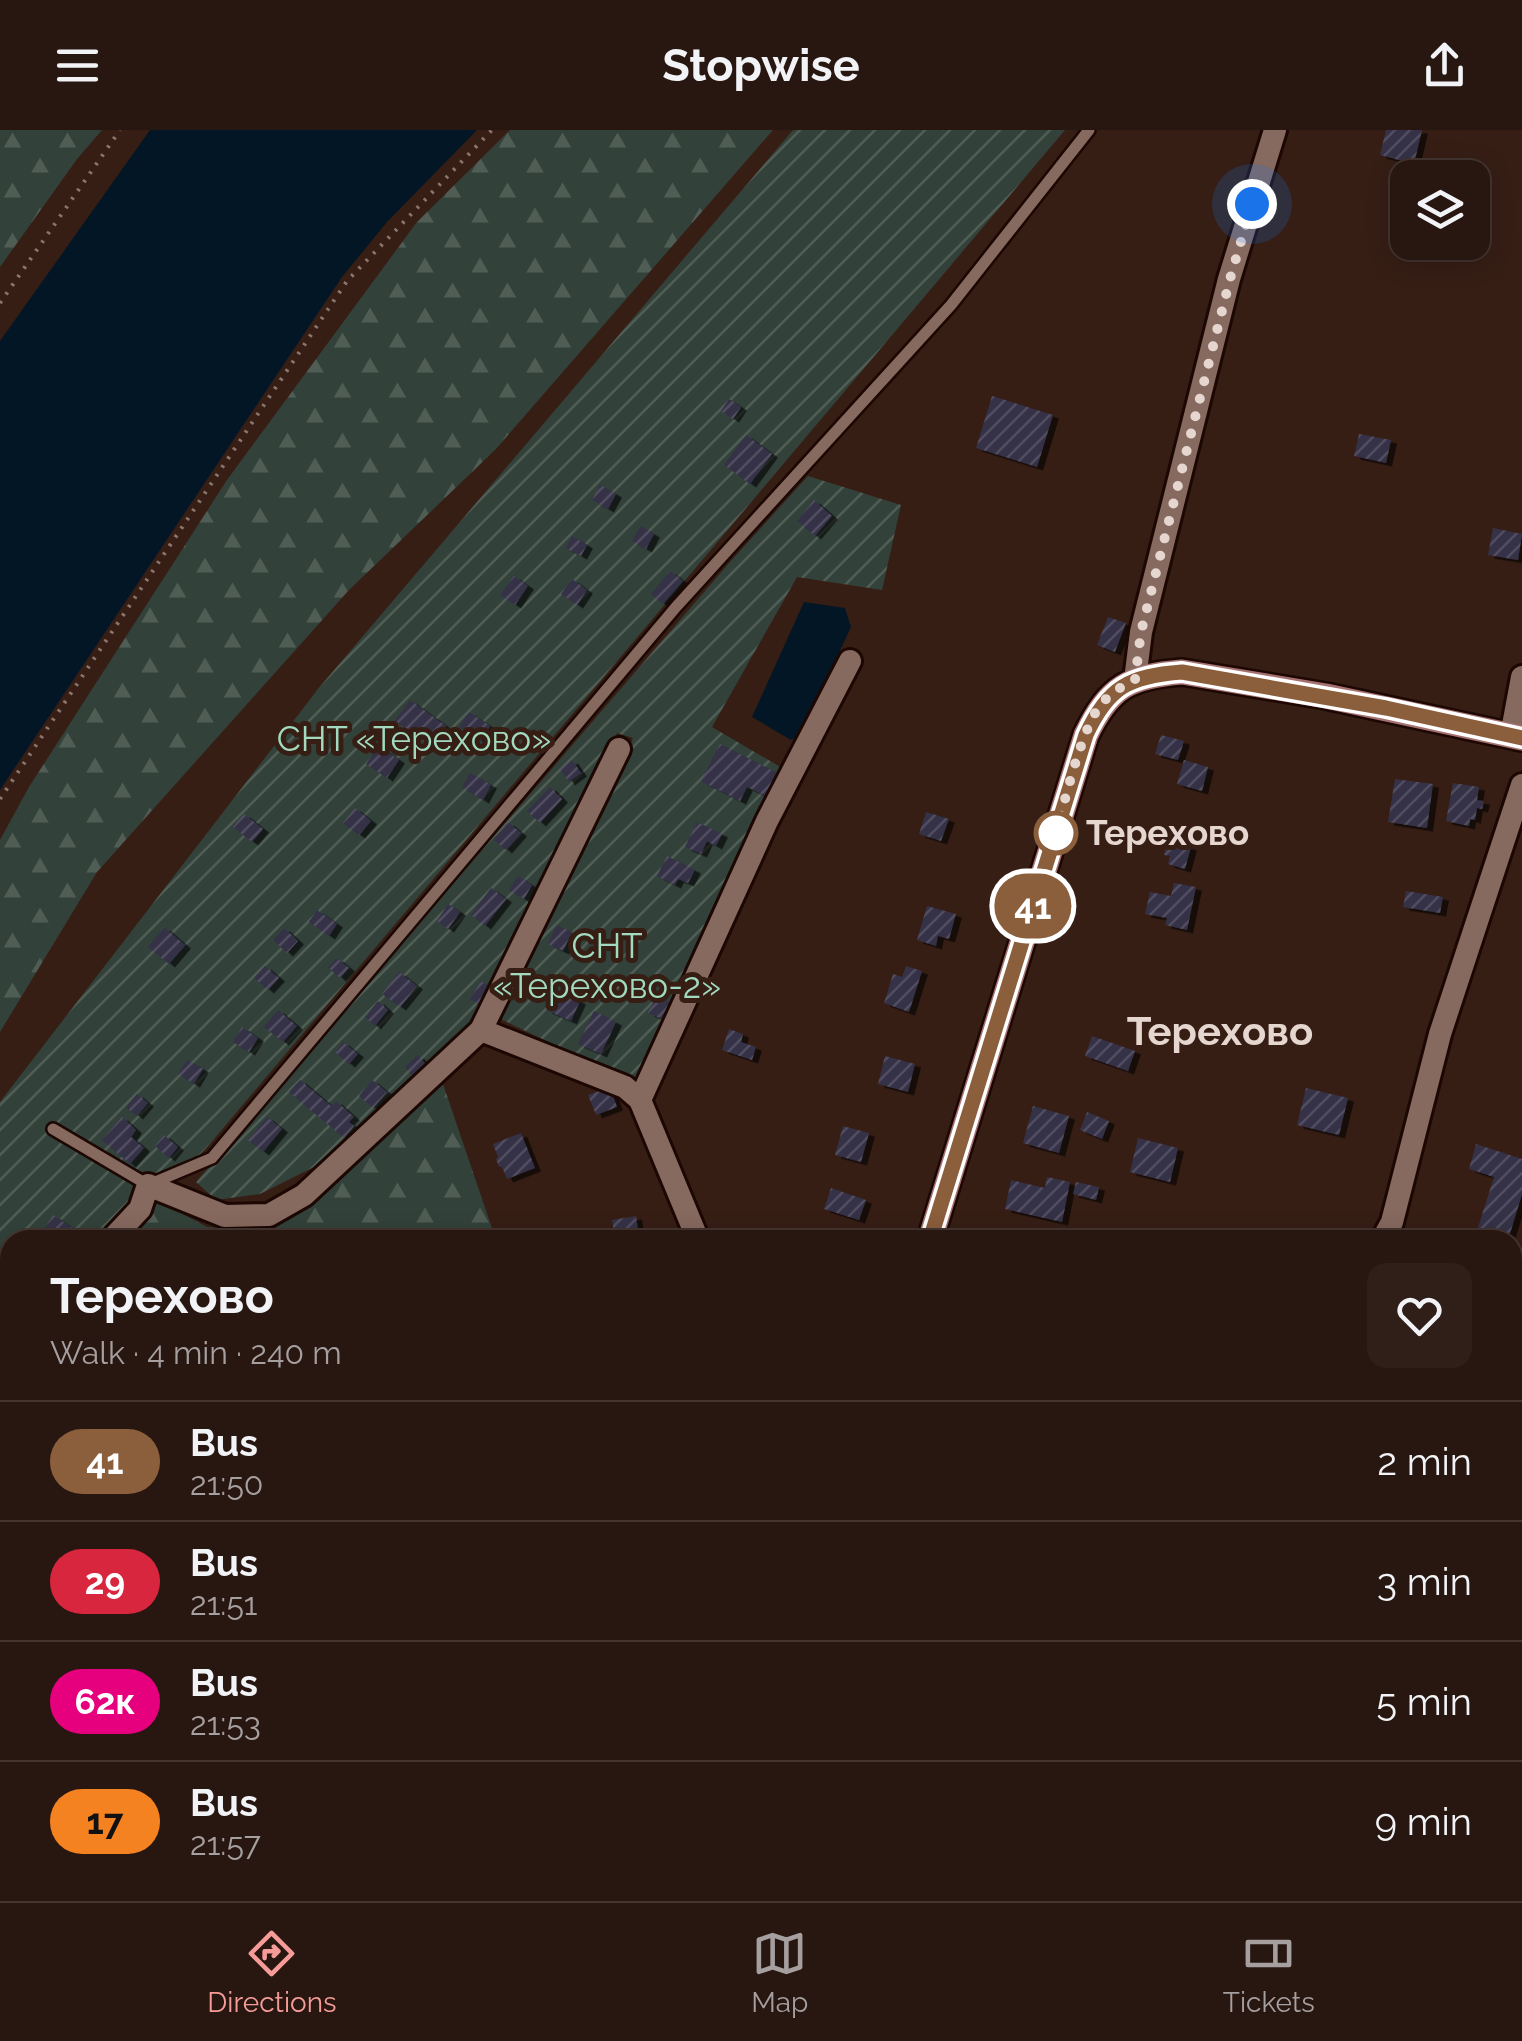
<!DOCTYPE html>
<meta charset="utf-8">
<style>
body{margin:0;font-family:Raleway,sans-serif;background:#301f19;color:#f1f3f6;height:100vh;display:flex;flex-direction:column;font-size:38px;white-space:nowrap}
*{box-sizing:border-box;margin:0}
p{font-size:32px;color:#a59f9f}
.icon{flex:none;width:55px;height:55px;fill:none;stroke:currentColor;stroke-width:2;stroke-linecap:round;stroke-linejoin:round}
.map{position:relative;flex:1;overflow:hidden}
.side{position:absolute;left:0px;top:1100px;width:1522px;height:672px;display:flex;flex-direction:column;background:#281610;border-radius:30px 30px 0 0;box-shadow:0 5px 25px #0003,0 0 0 2px #443530}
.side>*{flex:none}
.badge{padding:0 20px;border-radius:32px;font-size:35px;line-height:65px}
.tools{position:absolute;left:1390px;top:30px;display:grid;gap:20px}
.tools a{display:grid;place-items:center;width:100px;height:100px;border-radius:20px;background:#281610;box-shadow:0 5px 25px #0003,0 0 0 2px #443530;font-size:50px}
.you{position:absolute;width:50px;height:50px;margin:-25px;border:8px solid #fff;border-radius:50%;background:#1a73e8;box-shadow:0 0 0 15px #1a73e833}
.map>.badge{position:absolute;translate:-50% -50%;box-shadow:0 0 0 5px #fff}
.round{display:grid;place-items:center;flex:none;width:105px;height:105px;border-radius:20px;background:#301f19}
.headline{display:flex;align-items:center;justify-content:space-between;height:170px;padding:0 50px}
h1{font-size:48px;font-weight:700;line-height:75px}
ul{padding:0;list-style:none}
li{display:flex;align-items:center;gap:30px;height:120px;padding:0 50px;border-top:2px solid #443530}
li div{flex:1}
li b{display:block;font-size:38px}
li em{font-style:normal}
li .badge{min-width:110px;font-weight:700;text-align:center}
header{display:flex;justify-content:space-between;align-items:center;height:130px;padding:0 50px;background:#281610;font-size:45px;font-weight:700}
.tab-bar{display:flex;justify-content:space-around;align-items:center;height:140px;border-top:2px solid #443530;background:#281610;font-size:28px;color:#a59f9f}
.tab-bar a{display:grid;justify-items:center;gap:5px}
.tab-bar .active{color:#f59b98}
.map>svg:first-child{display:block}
.forest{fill:url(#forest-firs)}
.park{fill:url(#park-crowns)}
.garden{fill:url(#garden-furrows)}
.water{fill:#031625}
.building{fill:url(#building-hatch);filter:url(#shadow)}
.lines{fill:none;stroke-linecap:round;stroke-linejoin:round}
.lane-casing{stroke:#1c0702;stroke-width:16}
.street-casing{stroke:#1c0702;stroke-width:28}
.secondary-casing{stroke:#1c0702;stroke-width:30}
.path{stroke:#8a766e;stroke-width:4;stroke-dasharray:2.5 8;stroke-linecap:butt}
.lane{stroke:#86695f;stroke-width:11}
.street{stroke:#86695f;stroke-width:22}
.secondary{stroke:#a47170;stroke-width:25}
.line-casing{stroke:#fff;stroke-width:22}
.line{stroke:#8b5e3c;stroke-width:15}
.walk{stroke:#e6d6d0;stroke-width:10;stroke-dasharray:0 18}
.stop-dot{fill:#fff;stroke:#8b5e3c;stroke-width:5}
.labels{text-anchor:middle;stroke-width:10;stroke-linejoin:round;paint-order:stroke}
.park-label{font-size:35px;fill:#a1dabe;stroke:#361e15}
.stop-label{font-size:35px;font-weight:bold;fill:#e6d6d0;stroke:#361e15;text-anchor:start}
.quarter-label{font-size:40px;font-weight:bold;fill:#e6d6d0;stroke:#361e15}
</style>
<header><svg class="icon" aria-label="menu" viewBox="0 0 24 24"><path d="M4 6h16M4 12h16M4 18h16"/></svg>Stopwise<svg class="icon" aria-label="share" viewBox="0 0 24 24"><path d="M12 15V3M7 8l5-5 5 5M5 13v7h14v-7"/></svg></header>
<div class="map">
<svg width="1522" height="1771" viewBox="0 0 1522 1771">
<defs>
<pattern id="forest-firs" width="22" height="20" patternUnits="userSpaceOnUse" patternTransform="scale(2.5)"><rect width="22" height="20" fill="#32423a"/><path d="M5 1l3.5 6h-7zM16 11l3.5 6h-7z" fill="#505d55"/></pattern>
<pattern id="park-crowns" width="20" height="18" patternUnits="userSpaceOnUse" patternTransform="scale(2.5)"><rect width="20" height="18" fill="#32423a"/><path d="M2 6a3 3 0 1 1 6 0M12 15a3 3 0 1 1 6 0" fill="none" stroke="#505d55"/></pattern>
<pattern id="garden-furrows" width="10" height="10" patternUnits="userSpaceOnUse" patternTransform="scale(2.5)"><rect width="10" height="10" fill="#32423a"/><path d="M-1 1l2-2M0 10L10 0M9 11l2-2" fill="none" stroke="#505d55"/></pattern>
<pattern id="building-hatch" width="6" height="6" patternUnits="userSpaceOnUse" patternTransform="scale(2.5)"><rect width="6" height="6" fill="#343147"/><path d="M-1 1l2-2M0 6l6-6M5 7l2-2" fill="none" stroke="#514e60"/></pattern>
<filter id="shadow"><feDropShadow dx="6" dy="3.5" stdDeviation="0" flood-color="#0009"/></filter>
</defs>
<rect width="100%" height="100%" fill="#361e15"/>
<!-- forest -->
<g class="forest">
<path d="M0,0h102l-25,29 -77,108z"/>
<path d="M510,0h263l-278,320 -146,140 -252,282 -97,160v-192l29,-53 198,-307 190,-258z"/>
<path d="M443,954l53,156h-362l23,-40 50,27 61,3 38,-21z"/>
<path d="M10,1332v430l654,1 -2,8h-662v-421z"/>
</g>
<!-- park -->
<path class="park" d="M1513,1680l9,3v88h-664l-7,-8 661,-1z"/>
<!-- garden -->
<g class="garden">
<path d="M793,0h272l-857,1016 -51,54 -23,40h-124v222l-10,18v-378l318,-413z"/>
<path d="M808,346l93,29 -19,85 -85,-13 -85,150 70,41 -144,316 -142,-67 137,-279 -16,-5 -121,254 -30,49 -146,128 -60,30 -44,6 -20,-18 534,-620z"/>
</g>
<!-- water -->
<g class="water">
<path d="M150,0h327l-90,92 -45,55 -342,513v-449z"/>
<path d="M804,472l41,6 6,19 -50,107 -10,6 -39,-23z"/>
</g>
<!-- building -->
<g class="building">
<path d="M1386,0h36l-8,34 -34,-9z"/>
<path d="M992,266l61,19 -16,52 -61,-19z"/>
<path d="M729,269l12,8 -8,12 -12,-8z"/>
<path d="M1359,304l32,6 -5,23 -32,-7z"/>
<path d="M746,305l26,19 -22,30 -26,-19z"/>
<path d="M600,355l16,9 -8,15 -16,-9z"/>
<path d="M814,370l18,16 -17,20 -18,-15z"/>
<path d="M640,396l14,8 -8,15 -14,-8z"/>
<path d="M1493,398l29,6 -4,26 -30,-5z"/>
<path d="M572,406l15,9 -6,11 -15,-8z"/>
<path d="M670,441l13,10 -20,23 -12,-10z"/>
<path d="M514,446l14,10 -13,19 -15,-10z"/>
<path d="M572,449l15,11 -10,15 -16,-11z"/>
<path d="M1108,487l18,6 -11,29 -18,-7z"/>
<path d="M410,570l36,26 -15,21 -36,-26z"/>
<path d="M469,582l21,14 -9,15 -22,-14z"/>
<path d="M1161,605l23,6 -6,19 -23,-6z"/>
<path d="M720,614l57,29 -11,23 -19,-9 -7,14 -39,-20z"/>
<path d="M379,616l20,14 -12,18 -21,-14z"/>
<path d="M572,630l9,13 -12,9 -9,-13z"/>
<path d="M1184,630l24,7 -6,24 -25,-7z"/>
<path d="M470,643l21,12 -8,15 -21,-13z"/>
<path d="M1395,649l38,5 -6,44 -39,-6z"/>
<path d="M1453,653l26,4 -2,13 7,1 -2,8 -5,-1 -2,12 -5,-1 -1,7 -23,-5z"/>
<path d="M550,657l12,12 -22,24 -13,-12z"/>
<path d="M355,678l16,13 -12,14 -16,-12z"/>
<path d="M926,682l23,7 -8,22 -22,-7z"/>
<path d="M244,684l19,15 -11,13 -19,-15z"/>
<path d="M508,692l13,11 -15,17 -12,-10z"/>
<path d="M697,692l25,12 -6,12 -9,-5 -6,13 -16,-7z"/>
<path d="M1168,710l23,7 -6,22 -17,-5 2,-8 -6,-1z"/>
<path d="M667,726l28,14 -7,13 -10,-4 -3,6 -18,-9z"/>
<path d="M518,746l14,9 -8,14 -15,-9z"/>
<path d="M1174,753l22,4 -9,43 -22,-5 2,-7 -22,-4 5,-22 21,4z"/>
<path d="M491,758l15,11 -21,27 -14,-11z"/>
<path d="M1406,761l37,6 -3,16 -37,-6z"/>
<path d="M448,774l12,8 -12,17 -11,-8z"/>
<path d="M927,776l29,8 -7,25 -11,-3 -2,10 -19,-6z"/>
<path d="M317,780l20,14 -8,12 -20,-14z"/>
<path d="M557,795l15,7 -9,19 -15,-7z"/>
<path d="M164,797l21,18 -16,19 -21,-17z"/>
<path d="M284,798l14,13 -11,12 -14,-13z"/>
<path d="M337,828l12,10 -9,10 -12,-11z"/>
<path d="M265,836l14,12 -11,12 -14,-12z"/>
<path d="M906,836l16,5 -13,41 -25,-9 9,-29 9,3z"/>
<path d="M399,842l18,14 -17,21 -18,-13z"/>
<path d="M481,851l9,6 -10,17 -10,-5z"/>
<path d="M558,860l22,11 -9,20 -25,-11z"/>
<path d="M656,866l14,6 -8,17 -14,-6z"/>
<path d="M378,871l10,9 -13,16 -10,-9z"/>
<path d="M278,880l19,16 -14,16 -19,-15z"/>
<path d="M594,881l22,11 -15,32 -23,-10z"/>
<path d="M242,897l16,11 -9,14 -16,-10z"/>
<path d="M729,899l14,5 -2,8 15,5 -4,13 -30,-10z"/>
<path d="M1092,906l43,15 -7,20 -43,-15z"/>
<path d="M343,912l15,12 -9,10 -14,-12z"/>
<path d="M418,925l8,10 -13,11 -8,-9z"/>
<path d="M885,926l30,8 -7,28 -30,-8z"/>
<path d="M187,930l16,9 -9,15 -16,-10z"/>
<path d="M300,950l31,26 5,-5 18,16 -5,5 5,4 -10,12 -55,-46z"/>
<path d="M372,950l15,12 -14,16 -14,-12z"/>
<path d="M1306,958l42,10 -9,37 -42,-10z"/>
<path d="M602,960l11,6 4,11 -21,8 -8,-20z"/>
<path d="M137,964l11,9 -11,13 -11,-9z"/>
<path d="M1033,976l36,10 -10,37 -36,-10z"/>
<path d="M1087,982l22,9 -7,18 -22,-9z"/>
<path d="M122,987l14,13 -5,7 13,11 -14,16 -28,-24z"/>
<path d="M267,987l15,12 -19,23 -15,-12z"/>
<path d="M843,996l26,7 -8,29 -26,-7z"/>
<path d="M521,1003l14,35 -28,11 -5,-12h-3l-3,-8 2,-2 -5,-13z"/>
<path d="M164,1005l14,12 -9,11 -14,-12z"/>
<path d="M1138,1008l40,10 -8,34 -40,-10z"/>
<path d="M1476,1014l46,15v35l-14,46h-34l20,-63 -25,-8z"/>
<path d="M1047,1047l23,5 -8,40 -57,-13 6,-29 34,8z"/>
<path d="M1076,1052l23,5 -3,13 -23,-6z"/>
<path d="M831,1058l35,12 -7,20 -35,-11z"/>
<path d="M53,1085l27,18 -5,7 -37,-2z"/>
<path d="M636,1086l2,13 -24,4 -2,-13z"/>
<path d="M1319,1099l21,11h-26z"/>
<path d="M0,1157l10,9v6l-10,11z"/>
<path d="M1512,1317l10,2v39l-10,-3z"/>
<path d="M1512,1446l10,4v5l-10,19z"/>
<path d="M1522,1644v24l-8,-3z"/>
</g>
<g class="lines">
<defs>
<g id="lane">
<path d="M53,999l95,56 64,-27 464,-551 275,-302 138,-175"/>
<path d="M1512,1267l10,3"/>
<path d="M1512,1540l10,3"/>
</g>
<g id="street">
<path d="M1135,550l6,-48 88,-353 46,-149"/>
<path d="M1511,606l11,-59"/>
<path d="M619,619l-138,281 144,57 15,13"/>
<path d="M111,1110l29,-31 8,-24 77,31 44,-1 35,-20 177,-165"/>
<path d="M698,1110l-58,-140 127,-279 83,-160"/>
<path d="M1382,1110l10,-18 48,-188 82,-249"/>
<path d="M0,1282l10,-19"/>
</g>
<g id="secondary">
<path d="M930,1110l156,-505c23,-48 43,-59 96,-63l144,24 196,42"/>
<path d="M721,1771l3,-9"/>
</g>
</defs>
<!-- lane casing -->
<use href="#lane" class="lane-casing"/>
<!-- street casing -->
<use href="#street" class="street-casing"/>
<!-- secondary casing -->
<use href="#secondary" class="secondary-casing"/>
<!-- path -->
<g class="path">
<path d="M0,173l120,-173"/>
<path d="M0,669l347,-518 145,-151"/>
</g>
<!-- lane -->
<use href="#lane" class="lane"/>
<!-- street -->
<use href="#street" class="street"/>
<!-- secondary -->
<use href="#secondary" class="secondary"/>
</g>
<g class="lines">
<defs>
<path id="line" d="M930,1110l156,-505c22,-48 43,-59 96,-63l204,36 136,30"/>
</defs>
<!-- line casing -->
<use href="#line" class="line-casing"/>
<!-- line -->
<use href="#line" class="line"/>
<!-- walk -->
<path class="walk" d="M1056,703c9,-33 24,-96 41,-123 9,-14 23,-23 38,-30l6,-48 89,-353 22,-75"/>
</g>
<!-- markers -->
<circle class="stop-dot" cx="1056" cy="703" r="20"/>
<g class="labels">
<!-- park labels -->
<g class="park-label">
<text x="414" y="621">СНТ «Терехово»</text>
<text x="607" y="828">СНТ<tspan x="607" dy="40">«Терехово-2»</tspan></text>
</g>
<!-- stop labels -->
<g class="stop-label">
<text x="1086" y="715">Терехово</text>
</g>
<!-- quarter labels -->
<g class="quarter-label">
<text x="1220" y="915">Терехово</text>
</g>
</g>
</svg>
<div class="tools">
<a><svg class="icon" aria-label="layers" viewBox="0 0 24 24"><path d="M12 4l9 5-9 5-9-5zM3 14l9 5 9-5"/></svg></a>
</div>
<div class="you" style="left:1252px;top:74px"></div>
<b class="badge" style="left:1033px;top:776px;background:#8b5e3c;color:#fff">41</b>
<section class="side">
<div class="headline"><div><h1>Терехово</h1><p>Walk · 4 min · 240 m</p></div><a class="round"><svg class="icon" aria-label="heart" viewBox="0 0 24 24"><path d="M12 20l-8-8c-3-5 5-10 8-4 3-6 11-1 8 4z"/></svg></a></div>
<ul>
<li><span class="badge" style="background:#8b5e3c;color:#fff">41</span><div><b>Bus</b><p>21:50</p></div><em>2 min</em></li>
<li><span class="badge" style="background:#d7263d;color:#fff">29</span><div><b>Bus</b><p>21:51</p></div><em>3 min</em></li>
<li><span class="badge" style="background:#e6007e;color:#fff">62к</span><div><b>Bus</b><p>21:53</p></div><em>5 min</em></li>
<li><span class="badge" style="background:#f58220;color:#111">17</span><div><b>Bus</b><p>21:57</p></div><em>9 min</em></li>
</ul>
</section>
</div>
<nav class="tab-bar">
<a class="active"><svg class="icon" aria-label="directions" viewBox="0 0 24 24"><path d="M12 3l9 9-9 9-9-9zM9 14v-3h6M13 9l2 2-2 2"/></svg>Directions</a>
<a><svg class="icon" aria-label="map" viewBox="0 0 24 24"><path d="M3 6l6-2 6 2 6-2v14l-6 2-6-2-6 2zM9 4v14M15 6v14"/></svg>Map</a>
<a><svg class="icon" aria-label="tickets" viewBox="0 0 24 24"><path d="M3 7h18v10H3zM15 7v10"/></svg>Tickets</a>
</nav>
